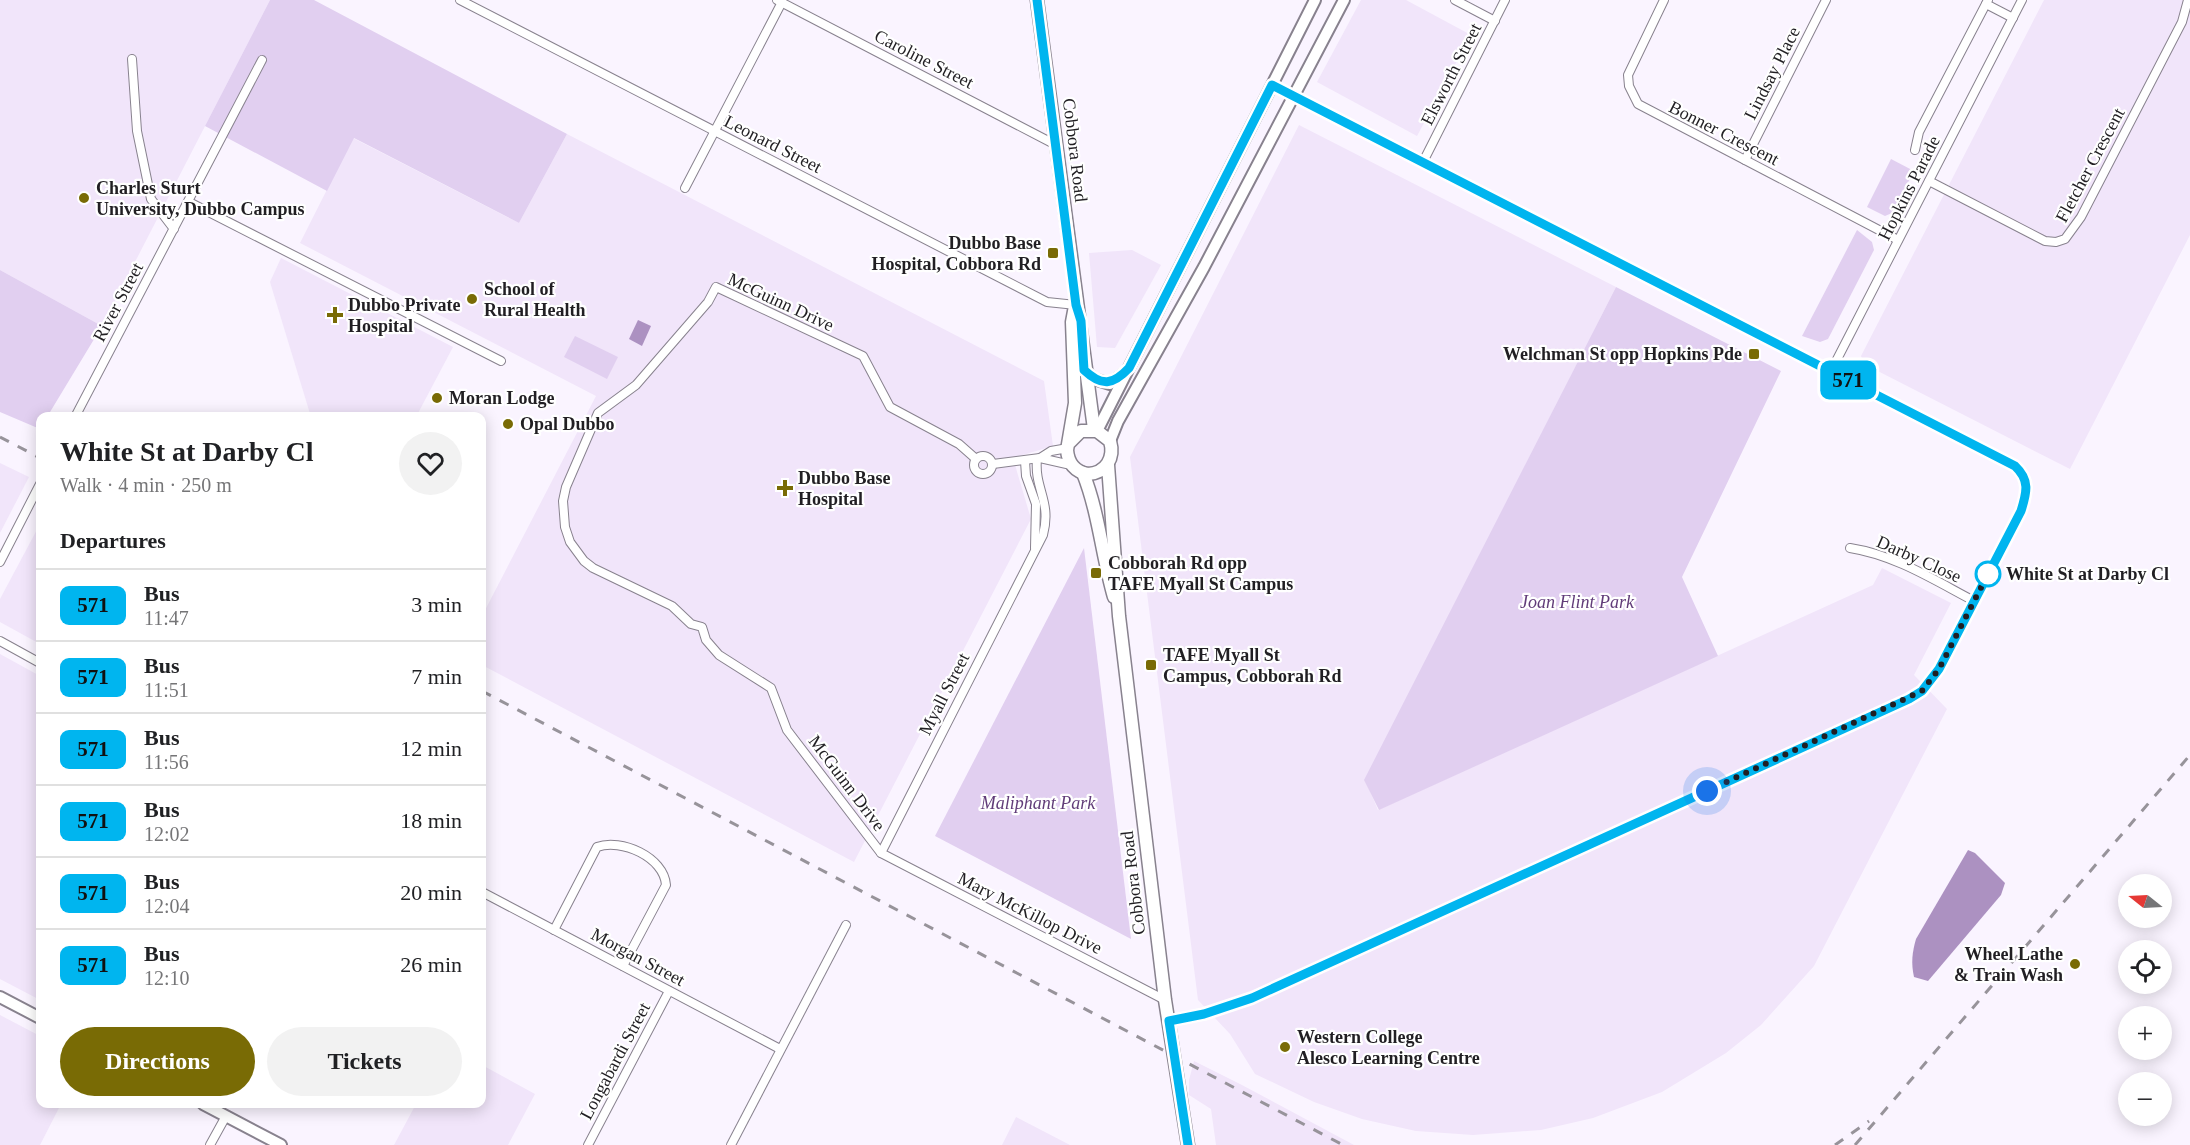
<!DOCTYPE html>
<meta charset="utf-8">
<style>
body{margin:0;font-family:Georgia,serif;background:#f2f2f2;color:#202124;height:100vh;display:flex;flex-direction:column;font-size:22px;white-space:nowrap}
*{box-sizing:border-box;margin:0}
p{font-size:20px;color:#757577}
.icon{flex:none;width:33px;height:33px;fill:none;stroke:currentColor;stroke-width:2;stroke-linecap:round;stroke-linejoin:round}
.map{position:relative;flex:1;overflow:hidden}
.panel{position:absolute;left:36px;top:412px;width:450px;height:696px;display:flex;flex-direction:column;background:#fff;border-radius:12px;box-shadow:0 3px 15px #0003}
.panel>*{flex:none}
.badge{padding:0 12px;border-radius:9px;font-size:21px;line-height:39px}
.needle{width:39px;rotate:288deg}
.tools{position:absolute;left:2118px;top:874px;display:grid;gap:12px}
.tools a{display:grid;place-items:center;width:54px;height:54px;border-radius:50%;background:#fff;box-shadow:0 3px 15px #0003;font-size:30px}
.you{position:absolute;width:30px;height:30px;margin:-15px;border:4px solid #fff;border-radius:50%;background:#1a73e8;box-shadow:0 0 0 9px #1a73e833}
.map>.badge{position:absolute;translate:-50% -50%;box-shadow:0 0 0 3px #fff}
h2{padding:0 24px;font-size:22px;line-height:54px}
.round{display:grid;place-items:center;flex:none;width:63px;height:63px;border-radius:32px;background:#f2f2f2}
.head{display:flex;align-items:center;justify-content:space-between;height:102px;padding:0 24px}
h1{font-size:28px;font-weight:800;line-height:45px}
.cta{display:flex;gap:12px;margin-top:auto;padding:12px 24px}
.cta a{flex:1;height:69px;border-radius:36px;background:#796b05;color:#fff;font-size:24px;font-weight:800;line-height:69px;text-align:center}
.cta a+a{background:#f2f2f2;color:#202124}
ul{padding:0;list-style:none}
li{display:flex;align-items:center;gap:18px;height:72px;padding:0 24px;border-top:2px solid #e0e0e0}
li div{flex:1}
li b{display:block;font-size:22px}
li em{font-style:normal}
li .badge{min-width:66px;font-weight:700;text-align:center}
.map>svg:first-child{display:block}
.built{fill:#f1e5fa}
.green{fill:#e1cff0}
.water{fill:#ac91c1}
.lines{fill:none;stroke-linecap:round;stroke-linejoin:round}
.street-casing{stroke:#88828e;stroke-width:10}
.secondary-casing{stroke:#88828e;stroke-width:14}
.primary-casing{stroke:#88828e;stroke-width:15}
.street{stroke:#fff;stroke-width:8}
.secondary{stroke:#fff;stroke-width:10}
.primary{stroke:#fff;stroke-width:12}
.rail{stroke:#97939a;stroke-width:3;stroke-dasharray:10 10;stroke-linecap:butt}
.line-casing{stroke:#fff;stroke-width:14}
.line{stroke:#00b5ef;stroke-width:9}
.walk{stroke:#211f23;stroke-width:6;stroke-dasharray:0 10.8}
.poi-dot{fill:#796b05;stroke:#fff;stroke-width:2}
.stop-dot{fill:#fff;stroke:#00b5ef;stroke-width:3}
.labels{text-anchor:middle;stroke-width:4.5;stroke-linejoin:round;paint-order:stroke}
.street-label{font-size:18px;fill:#211f23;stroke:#fff}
.poi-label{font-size:18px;font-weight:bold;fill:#211f23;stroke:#fff;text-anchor:start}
.stop-label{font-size:18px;font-weight:bold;fill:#211f23;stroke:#fff;text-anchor:start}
.park-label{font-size:18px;font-style:italic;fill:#613c79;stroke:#fff}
</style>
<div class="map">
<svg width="2190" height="1145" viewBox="0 0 2190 1145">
<rect width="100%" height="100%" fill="#faf4ff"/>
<!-- built -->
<g class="built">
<path d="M0,0h270l-168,326 -102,-56z"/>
<path d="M1361,0h45l65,35 -54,101 -100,-54z"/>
<path d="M2044,0h146v235l-120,234 -206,-105 -3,-8z"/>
<path d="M1299,125l317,162 -251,493 13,30 495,-225 9,-17 69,35 -37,72 33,34 -133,257 -53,59 -35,28 -64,39 -69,26 -52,12 -68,5 -57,-4 -54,-12 -48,-17 -59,-28 -25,-40 -32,-34 -68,-543z"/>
<path d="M567,134l477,247 9,65 -40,12 18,61 -177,343 -372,-197v-49l114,-220 -296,-153 53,-105 166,85z"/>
<path d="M1132,250l29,15 -46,83 -18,-1 -8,-94z"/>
<path d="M281,258l172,89 -37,70h-105l-41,-135z"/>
<path d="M0,463l29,14 -29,56z"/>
<path d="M40,524v120l-40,-22v-23z"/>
<path d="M0,654l40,22v324l-40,-21z"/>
<path d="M0,1015l40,21v68h21l-21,41h-40z"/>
<path d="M1194,1061l46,23 114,61h-138l-5,-36 -22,-14v-15z"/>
<path d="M482,1065l53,29 -27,51h-114l22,-41h66z"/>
<path d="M1016,1117l54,28h-68z"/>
</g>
<!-- green -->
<g class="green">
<path d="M270,0h44l253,134 -48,89 -165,-85 -27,53 -122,-65z"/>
<path d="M1891,159l23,12 -22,42 -7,3 -18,-9z"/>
<path d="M1857,230l15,12 2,8 -46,89 -8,3 -18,-6z"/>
<path d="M0,270l102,56 -55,91h-7v12l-40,-17z"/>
<path d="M1616,287l165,84 -99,206 36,79 -339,154 -15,-30z"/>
<path d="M575,336l43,21 -11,22 -43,-22z"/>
<path d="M1084,548l47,391 -196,-103z"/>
</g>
<!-- water -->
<g class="water">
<path d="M638,320l13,6 -9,20 -13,-7z"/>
<path d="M1968,850l7,3 30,30 -4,12 -73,86 -14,-4c-3,-14 -2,-24 2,-38z"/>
</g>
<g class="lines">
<defs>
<g id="street">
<path d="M460,0l587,302 29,3"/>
<path d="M777,0l279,145"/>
<path d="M1455,0l40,21"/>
<path d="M1664,0l-36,75 1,11 9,18 260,136"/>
<path d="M1986,4l27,14"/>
<path d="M132,59l5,72 14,68 23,30"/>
<path d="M1915,150l4,-18 69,-132"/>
<path d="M1745,160l81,-160"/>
<path d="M1423,162l82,-162"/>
<path d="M1929,181l116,60 11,1 9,-3 16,-22 101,-195 6,-22"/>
<path d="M685,188l97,-186"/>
<path d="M189,202l312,159"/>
<path d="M1831,371l191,-371"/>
<path d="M75,417l187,-357"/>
<circle cx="983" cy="465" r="9"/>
<path d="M1040,458l31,7"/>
<path d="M976,459l-17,-15 -69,-37 -27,-51 -147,-69 -8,15 -72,83 -38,28 -32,74 -3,14 2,26 5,15 14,19 9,7 79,38 19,18 11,3 4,13 13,15 52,33 16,42 94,123 284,147"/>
<path d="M1025,461l1,15 10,28 -1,44"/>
<path d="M993,464l47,-6 11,-7 17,-3"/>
<path d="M1850,548c45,7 84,32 124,53"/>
<path d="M0,562l40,-78"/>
<path d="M0,641l40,22"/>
<path d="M881,853l162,-318c9,-34 -9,-46 -6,-76"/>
<path d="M482,892l298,157"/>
<path d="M554,930l43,-83c24,-9 67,10 69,38l-43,81"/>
<path d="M1169,1021l35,-7 48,-16 657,-299 12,-8 18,-22 82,-158c6,-19 9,-31 -6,-45l-743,-381"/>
<path d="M210,1145l16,-29"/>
<path d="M588,1145l81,-154"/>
<path d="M731,1145l115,-220"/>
</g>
<g id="secondary">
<path d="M1084,370l10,9 16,5 15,-11"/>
<path d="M1097,431l218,-431"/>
<path d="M1110,441l8,-20 86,-154 140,-267"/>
<path d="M0,997l40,21"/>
<path d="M203,1104l78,41"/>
</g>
<g id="primary">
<path d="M1037,0l57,429"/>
<path d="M1068,444l13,-13h16l13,10c5,17 -4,32 -22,33 -13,-2 -20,-11 -21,-24l8,-47 -3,-81 3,-16"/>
<path d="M1108,465l11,151 46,384 23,145"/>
<path d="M1083,473c16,40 19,83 31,124"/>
</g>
</defs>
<!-- street casing -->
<use href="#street" class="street-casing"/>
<!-- secondary casing -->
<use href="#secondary" class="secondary-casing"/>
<!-- primary casing -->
<use href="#primary" class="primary-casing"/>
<!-- street -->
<use href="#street" class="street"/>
<!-- secondary -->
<use href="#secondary" class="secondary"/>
<!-- primary -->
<use href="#primary" class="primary"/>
<!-- rail -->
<g class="rail">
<path d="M0,437l40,21"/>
<path d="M482,691l861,454"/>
<path d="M1835,1145l34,-24"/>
<path d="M1855,1145l335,-390"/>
</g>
</g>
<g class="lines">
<defs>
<path id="line" d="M1037,0l39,305 5,16 3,49c18,17 29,15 45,-2l143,-283 743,381c15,14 12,26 6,45l-82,158 -17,22 -13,8 -657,299 -48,16 -35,7 19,124"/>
</defs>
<!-- line casing -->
<use href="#line" class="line-casing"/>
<!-- line -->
<use href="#line" class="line"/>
<!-- walk -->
<path class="walk" d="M1707,791l215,-100 17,-22 49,-95"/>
</g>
<!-- markers -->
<g class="poi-dot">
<circle cx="84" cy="198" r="6"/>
<rect x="1047" y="247" width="12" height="12" rx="3"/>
<circle cx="472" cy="299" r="6"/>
<path d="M332 306h6v6h6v6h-6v6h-6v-6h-6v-6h6z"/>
<rect x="1748" y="348" width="12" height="12" rx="3"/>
<circle cx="437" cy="398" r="6"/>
<circle cx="508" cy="424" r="6"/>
<path d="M782 479h6v6h6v6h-6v6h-6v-6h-6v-6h6z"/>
<rect x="1090" y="567" width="12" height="12" rx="3"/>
<rect x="1145" y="659" width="12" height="12" rx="3"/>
<circle cx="2075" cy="964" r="6"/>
<circle cx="1285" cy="1047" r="6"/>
</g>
<circle class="stop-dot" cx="1988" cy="574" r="12"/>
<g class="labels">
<!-- street labels -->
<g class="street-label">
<text transform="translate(924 59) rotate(27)" y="6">Caroline Street</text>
<text transform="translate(1772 73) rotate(-63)" y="6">Lindsay Place</text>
<text transform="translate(1451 74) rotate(-63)" y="6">Elsworth Street</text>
<text transform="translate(1724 133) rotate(27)" y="6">Bonner Crescent</text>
<text transform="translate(773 144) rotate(27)" y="6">Leonard Street</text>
<text transform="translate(1075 150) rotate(83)" y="6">Cobbora Road</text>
<text transform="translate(2090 165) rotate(-62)" y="6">Fletcher Crescent</text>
<text transform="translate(1909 188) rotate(-63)" y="6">Hopkins Parade</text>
<text transform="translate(118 302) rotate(-62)" y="6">River Street</text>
<text transform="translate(781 302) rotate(25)" y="6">McGuinn Drive</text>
<text transform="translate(1919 559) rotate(24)" y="6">Darby Close</text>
<text transform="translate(944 694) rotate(-63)" y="6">Myall Street</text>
<text transform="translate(847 783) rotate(53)" y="6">McGuinn Drive</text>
<text transform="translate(1133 883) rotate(-97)" y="6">Cobbora Road</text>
<text transform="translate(1030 913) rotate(27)" y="6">Mary McKillop Drive</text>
<text transform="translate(638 957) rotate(28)" y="6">Morgan Street</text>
<text transform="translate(615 1061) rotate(-62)" y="6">Longabardi Street</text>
</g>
<!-- poi labels -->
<g class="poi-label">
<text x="96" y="194">Charles Sturt<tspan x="96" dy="21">University, Dubbo Campus</tspan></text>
<text x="1041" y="249" text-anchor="end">Dubbo Base<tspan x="1041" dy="21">Hospital, Cobbora Rd</tspan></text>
<text x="484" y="295">School of<tspan x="484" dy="21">Rural Health</tspan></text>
<text x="348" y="311">Dubbo Private<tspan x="348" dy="21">Hospital</tspan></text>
<text x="1742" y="360" text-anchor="end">Welchman St opp Hopkins Pde</text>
<text x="449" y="404">Moran Lodge</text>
<text x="520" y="430">Opal Dubbo</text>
<text x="798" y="484">Dubbo Base<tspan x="798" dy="21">Hospital</tspan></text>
<text x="1108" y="569">Cobborah Rd opp<tspan x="1108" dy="21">TAFE Myall St Campus</tspan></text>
<text x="1163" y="661">TAFE Myall St<tspan x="1163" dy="21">Campus, Cobborah Rd</tspan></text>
<text x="2063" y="960" text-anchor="end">Wheel Lathe<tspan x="2063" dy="21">&amp; Train Wash</tspan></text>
<text x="1297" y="1043">Western College<tspan x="1297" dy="21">Alesco Learning Centre</tspan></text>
</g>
<!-- stop labels -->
<g class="stop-label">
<text x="2006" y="580">White St at Darby Cl</text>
</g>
<!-- park labels -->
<g class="park-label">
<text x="1577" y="608">Joan Flint Park</text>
<text x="1038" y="809">Maliphant Park</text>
</g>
</g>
</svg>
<div class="tools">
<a><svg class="needle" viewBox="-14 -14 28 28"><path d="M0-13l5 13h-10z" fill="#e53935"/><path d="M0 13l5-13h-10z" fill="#757577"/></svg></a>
<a><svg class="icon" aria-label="locate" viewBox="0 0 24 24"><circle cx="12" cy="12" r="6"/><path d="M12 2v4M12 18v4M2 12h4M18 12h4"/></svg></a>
<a>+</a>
<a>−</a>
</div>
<div class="you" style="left:1707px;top:791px"></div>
<b class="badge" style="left:1848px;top:380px;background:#00b5ef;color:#111">571</b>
<section class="panel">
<div class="head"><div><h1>White St at Darby Cl</h1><p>Walk · 4 min · 250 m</p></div><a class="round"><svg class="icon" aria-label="heart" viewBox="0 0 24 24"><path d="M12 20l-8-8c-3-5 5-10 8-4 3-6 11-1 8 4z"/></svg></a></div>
<h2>Departures</h2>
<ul>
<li><span class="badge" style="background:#00b5ef;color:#111">571</span><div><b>Bus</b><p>11:47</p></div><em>3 min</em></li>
<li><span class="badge" style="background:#00b5ef;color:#111">571</span><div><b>Bus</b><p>11:51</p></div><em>7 min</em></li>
<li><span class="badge" style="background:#00b5ef;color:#111">571</span><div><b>Bus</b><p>11:56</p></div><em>12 min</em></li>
<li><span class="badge" style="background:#00b5ef;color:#111">571</span><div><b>Bus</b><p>12:02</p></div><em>18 min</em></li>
<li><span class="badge" style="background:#00b5ef;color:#111">571</span><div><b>Bus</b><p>12:04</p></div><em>20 min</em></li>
<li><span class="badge" style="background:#00b5ef;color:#111">571</span><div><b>Bus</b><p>12:10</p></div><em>26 min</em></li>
</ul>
<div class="cta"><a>Directions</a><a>Tickets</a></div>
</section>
</div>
